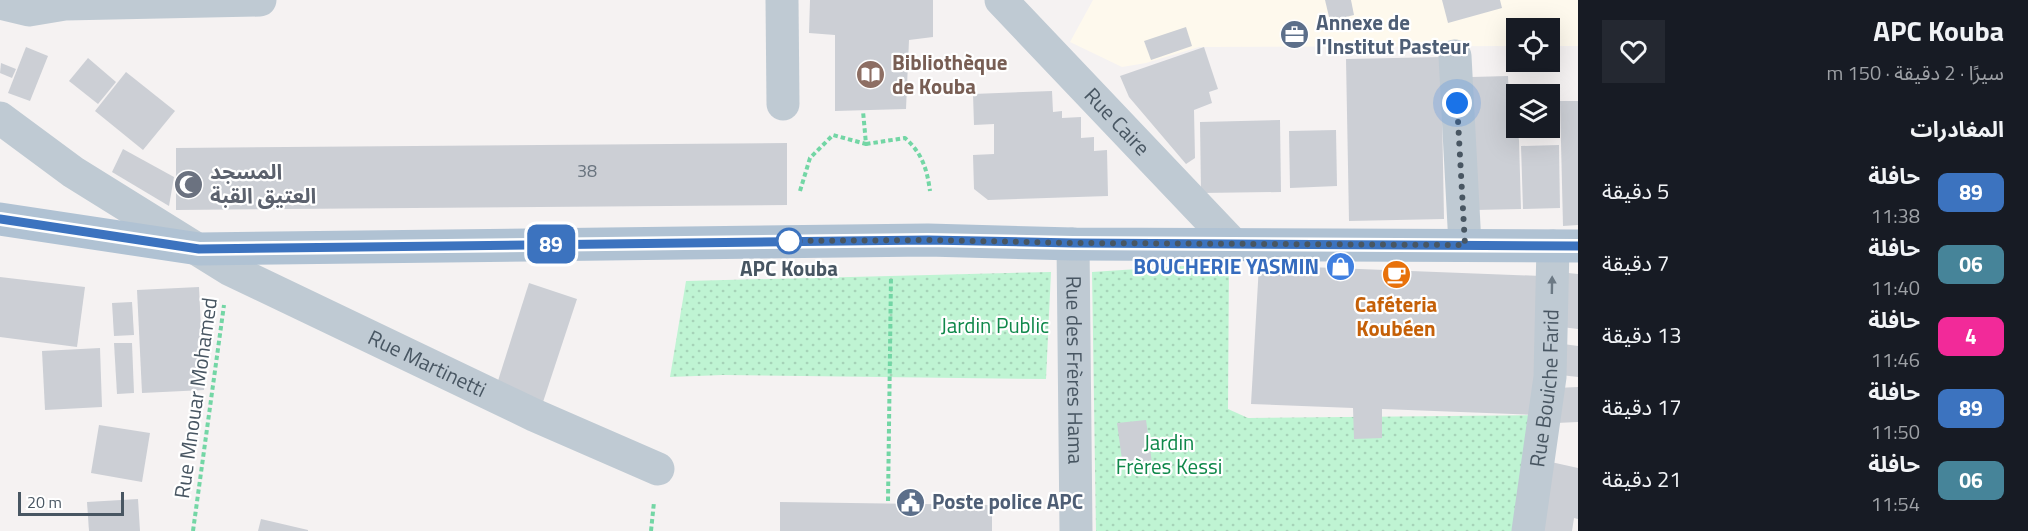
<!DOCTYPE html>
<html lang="ar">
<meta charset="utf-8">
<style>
body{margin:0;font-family:"Titillium Web","Noto Sans Arabic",sans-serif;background:#242831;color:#f1f3f6;direction:rtl;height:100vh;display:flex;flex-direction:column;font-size:22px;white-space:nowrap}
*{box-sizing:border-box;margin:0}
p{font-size:20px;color:#9ea1a6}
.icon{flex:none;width:33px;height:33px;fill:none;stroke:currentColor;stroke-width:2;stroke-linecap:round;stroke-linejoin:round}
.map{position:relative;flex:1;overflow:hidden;direction:ltr}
.details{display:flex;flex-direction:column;background:#171b24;width:450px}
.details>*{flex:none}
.badge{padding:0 12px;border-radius:9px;font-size:21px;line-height:39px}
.tools{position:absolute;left:1506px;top:18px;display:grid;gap:12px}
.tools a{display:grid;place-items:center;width:54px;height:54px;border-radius:0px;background:#171b24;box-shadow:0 6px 24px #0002;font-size:30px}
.scale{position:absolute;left:18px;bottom:15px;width:106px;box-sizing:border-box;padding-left:6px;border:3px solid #485662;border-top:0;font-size:16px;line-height:21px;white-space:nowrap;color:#485662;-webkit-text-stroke:4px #fff;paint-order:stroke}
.you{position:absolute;width:30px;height:30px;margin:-15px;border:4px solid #fff;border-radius:50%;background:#1a73e8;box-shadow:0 0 0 9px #1a73e833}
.map>.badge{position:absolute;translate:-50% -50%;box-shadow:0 0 0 3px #fff}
h2{padding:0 24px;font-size:22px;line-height:54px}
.round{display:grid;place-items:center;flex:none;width:63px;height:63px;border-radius:0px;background:#242831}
.head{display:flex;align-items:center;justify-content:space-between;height:102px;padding:0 24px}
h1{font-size:28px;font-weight:700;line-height:45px}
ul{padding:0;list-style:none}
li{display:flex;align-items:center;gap:18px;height:72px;padding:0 24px}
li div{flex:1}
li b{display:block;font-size:22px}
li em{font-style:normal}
li .badge{min-width:66px;font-weight:700;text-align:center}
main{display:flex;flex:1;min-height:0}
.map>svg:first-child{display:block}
.commercial{fill:#fef9ed}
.garden{fill:url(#garden-dots)}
.building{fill:#cccfd5}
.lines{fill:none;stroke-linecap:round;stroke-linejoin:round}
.path{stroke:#73d6a5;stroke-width:4;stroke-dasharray:4.5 3;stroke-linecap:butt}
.minor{stroke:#bfcad3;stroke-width:33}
.primary{stroke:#b0c2d3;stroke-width:33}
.oneway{fill:#6c7984}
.line-casing{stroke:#fff;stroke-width:14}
.line{stroke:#3c73bf;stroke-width:9}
.walk{stroke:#485662;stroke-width:6;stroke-dasharray:0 10.8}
.stop-dot{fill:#fff;stroke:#3c73bf;stroke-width:3}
.labels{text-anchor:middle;stroke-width:4.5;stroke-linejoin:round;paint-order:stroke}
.number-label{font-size:18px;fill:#69747f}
.service-label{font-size:21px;font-weight:bold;fill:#4e5e75;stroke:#fff;text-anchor:start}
.education-label{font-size:21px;font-weight:bold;fill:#785e54;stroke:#fff;text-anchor:start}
.street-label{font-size:21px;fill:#485662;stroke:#fff}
.worship-label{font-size:21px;font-weight:bold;fill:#5b616d;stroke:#fff;text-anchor:start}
.shop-label{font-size:21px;font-weight:bold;fill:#366cbe;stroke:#fff;text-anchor:end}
.stop-label{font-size:21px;font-weight:bold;fill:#485662;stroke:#fff}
.food-label{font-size:21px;font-weight:bold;fill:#c56008;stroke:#fff}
.park-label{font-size:21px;fill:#0f884a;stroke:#fff}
</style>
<main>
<section class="details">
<div class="head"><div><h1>APC Kouba</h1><p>سيرًا · 2 دقيقة · 150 m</p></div><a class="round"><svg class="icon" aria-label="heart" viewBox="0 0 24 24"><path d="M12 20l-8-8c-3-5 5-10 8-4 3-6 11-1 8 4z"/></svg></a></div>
<h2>المغادرات</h2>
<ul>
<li><span class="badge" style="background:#3c73bf;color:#fff">89</span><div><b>حافلة</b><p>11:38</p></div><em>5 دقيقة</em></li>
<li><span class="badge" style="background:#468499;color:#fff">06</span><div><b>حافلة</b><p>11:40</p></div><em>7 دقيقة</em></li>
<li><span class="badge" style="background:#f22a99;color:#fff">4</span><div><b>حافلة</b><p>11:46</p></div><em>13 دقيقة</em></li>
<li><span class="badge" style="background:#3c73bf;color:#fff">89</span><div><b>حافلة</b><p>11:50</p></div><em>17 دقيقة</em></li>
<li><span class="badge" style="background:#468499;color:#fff">06</span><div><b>حافلة</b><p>11:54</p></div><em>21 دقيقة</em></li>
</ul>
</section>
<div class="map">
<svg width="1578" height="531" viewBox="0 0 1578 531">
<defs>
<pattern id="garden-dots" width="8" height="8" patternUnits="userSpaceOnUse" patternTransform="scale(1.5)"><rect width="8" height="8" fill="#bff4d3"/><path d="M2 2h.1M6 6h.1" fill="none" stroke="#a6d3b8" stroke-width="1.8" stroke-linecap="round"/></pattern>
</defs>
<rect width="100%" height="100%" fill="#f5f2f2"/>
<!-- commercial -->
<path class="commercial" d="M1093,0h485v46h-28v-18h-34v18l-317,1 -53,16 -24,4 -52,-25z"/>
<!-- garden -->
<g class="garden">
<path d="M1229,263l-1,146 20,9 291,-3 -26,116h-417l-4,-259z"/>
<path d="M1051,272l-5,107 -323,-4 -53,2 16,-96z"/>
</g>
<!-- building -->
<g class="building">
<path d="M810,0h123v37l-24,3 -3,69 -71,2v-76l-26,-2z"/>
<path d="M1325,0h26l3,15 -24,6z"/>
<path d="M1442,0h58l2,8 -54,15z"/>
<path d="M1186,27l6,19 -41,14 -7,-19z"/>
<path d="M26,47l22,9 -18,45 -22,-8z"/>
<path d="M1204,47l14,42 -9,3 3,11 -18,7 1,48 -9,6 -57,-67 -9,-21z"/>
<path d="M1441,57l3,162 -95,2 -3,-162z"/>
<path d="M88,58l28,24 -18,22 -29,-23z"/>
<path d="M1,63l15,6 -4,9 -12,-5z"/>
<path d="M126,72l49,39 -32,39 -48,-39z"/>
<path d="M1508,76l2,48h6l3,16 2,69 -46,1 -3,-133z"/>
<path d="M1052,91l1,21 9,-1v7l19,-1v21l13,-1v14l13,-1 1,46 -120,4 -14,-11 -1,-34 21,-1v-30l-20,1 -1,-31z"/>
<path d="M1560,101h18v124l-15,1z"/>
<path d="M1280,120l1,72 -80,1 -1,-71z"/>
<path d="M1336,130l1,56 -47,2 -1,-57z"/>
<path d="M787,143v62l-611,5v-62z"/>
<path d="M1559,145l1,63 -37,1 -2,-63z"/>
<path d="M123,149l51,28 -5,29 -57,-34z"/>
<path d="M1259,265l282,11 -2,139 -157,-6v29l-28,1 -1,-31 -102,-4z"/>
<path d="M1558,272l20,2v55l-25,-3z"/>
<path d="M0,277l85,10 -8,60 -77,-10z"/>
<path d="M529,283l48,16 -34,103 -47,-15z"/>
<path d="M199,287l5,103 -62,3 -5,-103z"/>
<path d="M132,302l2,33 -20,1 -2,-33z"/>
<path d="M114,343h18l2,50 -17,1z"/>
<path d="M1556,343l22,3v31l-26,-3z"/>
<path d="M100,348l2,59 -57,3 -3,-59z"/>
<path d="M1578,387v35l-22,1v-35z"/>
<path d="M1146,420l6,43 -29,4 -6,-44z"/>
<path d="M99,425l51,8 -8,49 -51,-9z"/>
<path d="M1551,462l27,6v51l-4,-1 -2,13h-36z"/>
<path d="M138,499l2,32h-51l-2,-29z"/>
<path d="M780,502l212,3v26h-212z"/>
<path d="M261,519l47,11v1h-50z"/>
</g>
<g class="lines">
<!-- path -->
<g class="path">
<path d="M866,144l39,-6c17,15 22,31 25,53"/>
<path d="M800,191l10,-33 23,-23 33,9 -3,-33"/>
<path d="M888,501l3,-225"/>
<path d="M193,531l31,-226"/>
<path d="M651,531l3,-29"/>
</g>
<!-- minor -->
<g class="minor">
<path d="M782,0l1,104"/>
<path id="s1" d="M1001,0l232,244"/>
<path d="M0,3l29,7 36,-6 195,-4"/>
<path d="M1455,56l10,189"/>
<path id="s2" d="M0,118l73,54 156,97 305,146 124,54"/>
<path id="s3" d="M1073,244l3,287"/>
<path id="s4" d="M1528,531l22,-154 3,-131"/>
</g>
<!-- primary -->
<path class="primary" d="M0,219l199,30 729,-9 145,4 505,2"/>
</g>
<!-- one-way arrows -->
<defs><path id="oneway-solid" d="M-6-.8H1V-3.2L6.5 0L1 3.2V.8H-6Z" transform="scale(1.5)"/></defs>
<use class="oneway" href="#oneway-solid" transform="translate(1552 285) rotate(-89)"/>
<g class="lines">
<defs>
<path id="line" d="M0,219l199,30 729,-9 145,3 505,3"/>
</defs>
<!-- line casing -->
<use href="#line" class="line-casing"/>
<!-- line -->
<use href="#line" class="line"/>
<!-- walk -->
<path class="walk" d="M789,241l139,-1 145,3 392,2 -8,-142"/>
</g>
<!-- icons -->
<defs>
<symbol id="office-disc" viewBox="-11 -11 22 22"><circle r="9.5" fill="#5c6f8a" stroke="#fff"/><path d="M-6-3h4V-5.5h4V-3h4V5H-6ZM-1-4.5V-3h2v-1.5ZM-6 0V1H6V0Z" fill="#fff"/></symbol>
<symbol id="library-disc" viewBox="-11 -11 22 22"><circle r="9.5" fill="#8d6e63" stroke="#fff"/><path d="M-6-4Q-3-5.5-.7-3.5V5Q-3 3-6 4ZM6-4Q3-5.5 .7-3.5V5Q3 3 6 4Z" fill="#fff"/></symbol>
<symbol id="mosque-disc" viewBox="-11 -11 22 22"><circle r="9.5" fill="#6b7280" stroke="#fff"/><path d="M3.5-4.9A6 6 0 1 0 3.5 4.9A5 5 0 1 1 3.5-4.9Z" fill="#fff"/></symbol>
<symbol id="shop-disc" viewBox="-11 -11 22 22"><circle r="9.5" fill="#3f7fe0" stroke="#fff"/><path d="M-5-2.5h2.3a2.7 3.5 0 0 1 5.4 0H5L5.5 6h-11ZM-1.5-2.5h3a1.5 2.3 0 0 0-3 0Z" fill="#fff"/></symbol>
<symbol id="cafe-disc" viewBox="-11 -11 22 22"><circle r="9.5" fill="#e8710a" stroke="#fff"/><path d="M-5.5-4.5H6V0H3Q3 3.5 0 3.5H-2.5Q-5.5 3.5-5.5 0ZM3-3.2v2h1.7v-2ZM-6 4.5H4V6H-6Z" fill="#fff"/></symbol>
<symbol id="civic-disc" viewBox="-11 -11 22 22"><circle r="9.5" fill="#5c6f8a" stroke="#fff"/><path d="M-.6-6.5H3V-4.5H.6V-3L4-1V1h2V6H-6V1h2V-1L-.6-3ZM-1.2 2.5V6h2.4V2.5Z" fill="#fff"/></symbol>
</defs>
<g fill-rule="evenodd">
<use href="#office-disc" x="1278" y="18" width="33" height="33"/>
<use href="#library-disc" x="854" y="58" width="33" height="33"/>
<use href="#mosque-disc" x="172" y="168" width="33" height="33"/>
<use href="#shop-disc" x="1324" y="250" width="33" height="33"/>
<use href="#cafe-disc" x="1380" y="258" width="33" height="33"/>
<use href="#civic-disc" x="894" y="486" width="33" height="33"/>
</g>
<!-- markers -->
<circle class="stop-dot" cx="789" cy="241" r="12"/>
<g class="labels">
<!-- number labels -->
<g class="number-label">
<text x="587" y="177">38</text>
</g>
<!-- service labels -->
<g class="service-label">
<text x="1316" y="30">Annexe de<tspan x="1316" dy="24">l'Institut Pasteur</tspan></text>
<text x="932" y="509">Poste police APC</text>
</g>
<!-- education labels -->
<g class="education-label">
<text x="892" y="70">Bibliothèque<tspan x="892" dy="24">de Kouba</tspan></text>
</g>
<!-- street labels -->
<g class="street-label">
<text dy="7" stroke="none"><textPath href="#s1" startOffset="168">Rue Caire</textPath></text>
<text dy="7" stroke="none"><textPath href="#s2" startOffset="494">Rue Martinetti</textPath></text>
<text dy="7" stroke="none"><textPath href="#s3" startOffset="126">Rue des Frères Hama</textPath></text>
<text dy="7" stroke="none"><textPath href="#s4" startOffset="144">Rue Bouiche Farid</textPath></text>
<text transform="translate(196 398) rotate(-82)" y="7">Rue Mnouar Mohamed</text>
</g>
<!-- worship labels -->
<g class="worship-label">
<text x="210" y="179">المسجد<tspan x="210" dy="24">العتيق القبة</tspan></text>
</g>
<!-- shop labels -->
<g class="shop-label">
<text x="1319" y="274">BOUCHERIE YASMIN</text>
</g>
<!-- stop labels -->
<g class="stop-label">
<text x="789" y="276">APC Kouba</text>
</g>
<!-- food labels -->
<g class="food-label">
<text x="1396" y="312">Caféteria<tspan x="1396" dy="24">Koubéen</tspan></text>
</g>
<!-- park labels -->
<g class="park-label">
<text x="995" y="333">Jardin Public</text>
<text x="1169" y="450">Jardin<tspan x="1169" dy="24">Frères Kessi</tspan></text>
</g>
</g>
</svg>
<div class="tools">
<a><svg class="icon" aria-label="locate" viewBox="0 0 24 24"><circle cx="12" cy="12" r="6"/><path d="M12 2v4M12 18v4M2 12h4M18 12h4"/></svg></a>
<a><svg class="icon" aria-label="layers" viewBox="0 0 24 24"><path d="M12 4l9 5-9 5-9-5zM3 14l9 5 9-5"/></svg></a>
</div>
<div class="scale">20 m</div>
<div class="you" style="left:1457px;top:103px"></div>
<b class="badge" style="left:551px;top:244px;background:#3c73bf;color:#fff">89</b>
</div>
</main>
